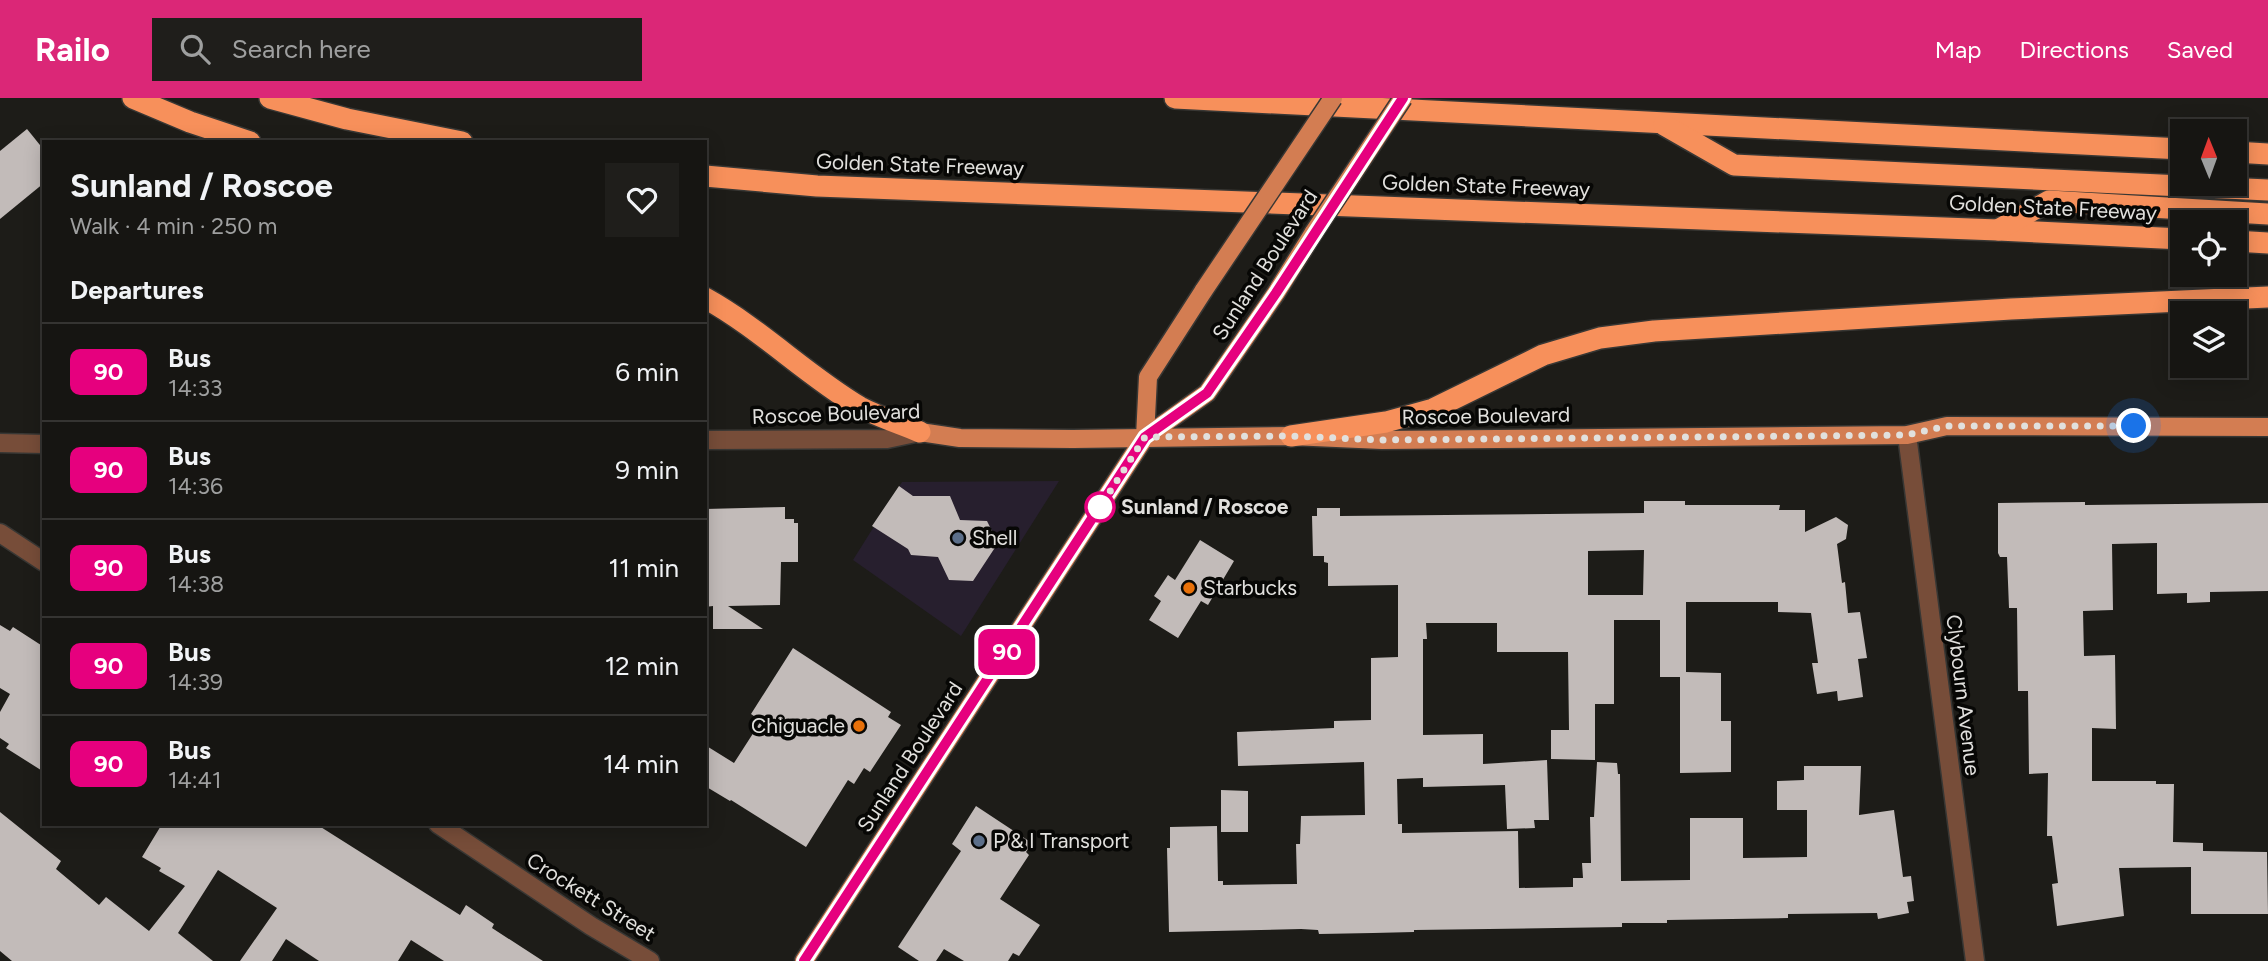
<!DOCTYPE html>
<meta charset="utf-8">
<style>
body{margin:0;font-family:Figtree,sans-serif;background:#1f1e1b;color:#f1f3f6;height:100vh;display:flex;flex-direction:column;font-size:26px;white-space:nowrap}
*{box-sizing:border-box;margin:0}
p{font-size:23px;color:#9e9f9f}
.icon{flex:none;width:38px;height:38px;fill:none;stroke:currentColor;stroke-width:2;stroke-linecap:round;stroke-linejoin:round}
.map{position:relative;flex:1;overflow:hidden}
.drawer{position:absolute;left:42px;top:42px;width:665px;height:686px;display:flex;flex-direction:column;background:#161512;border-radius:0px;box-shadow:0 4px 18px #0003,0 0 0 2px #353432}
.drawer>*{flex:none}
.badge{padding:0 14px;border-radius:10px;font-size:24px;line-height:46px}
.needle{width:46px;rotate:359deg}
.tools{position:absolute;left:2170px;top:21px;display:grid;gap:14px}
.tools a{display:grid;place-items:center;width:77px;height:77px;border-radius:0px;background:#161512;box-shadow:0 4px 18px #0003,0 0 0 2px #353432;font-size:35px}
.you{position:absolute;width:35px;height:35px;margin:-18px;border:5px solid #fff;border-radius:50%;background:#1a73e8;box-shadow:0 0 0 10px #1a73e833}
.map>.badge{position:absolute;translate:-50% -50%;box-shadow:0 0 0 4px #fff}
h2{padding:0 28px;font-size:26px;line-height:63px}
.round{display:grid;place-items:center;flex:none;width:74px;height:74px;border-radius:0px;background:#1f1e1b}
.overview{display:flex;align-items:center;justify-content:space-between;height:119px;padding:0 28px}
h1{font-size:33px;font-weight:700;line-height:52px}
ul{padding:0;list-style:none}
li{display:flex;align-items:center;gap:21px;height:98px;padding:0 28px;border-top:2px solid #353432}
li div{flex:1}
li b{display:block;font-size:26px}
li em{font-style:normal}
li .badge{min-width:77px;font-weight:700;text-align:center}
header{display:flex;align-items:center;gap:42px;box-sizing:border-box;height:98px;padding:0 35px;background:#db2777;color:#fff}
header strong{font-size:33px}
nav{display:flex;gap:38px;margin-inline-start:auto;font-size:24px}
.search{width:490px;height:63px;background:#1f1e1b;display:flex;align-items:center;gap:18px;box-sizing:border-box;padding:0 24px;border-radius:0px;color:#9e9f9f;font-size:26px}
.map>svg:first-child{display:block}
.commercial{fill:#271f2e}
.building{fill:#c2bbb9;fill-rule:evenodd}
.lines{fill:none;stroke-linecap:round;stroke-linejoin:round}
.minor-casing{stroke:#383734;stroke-width:21}
.major-casing{stroke:#383734;stroke-width:21}
.highway-casing{stroke:#383734;stroke-width:24}
.minor{stroke:#774d39;stroke-width:18}
.major{stroke:#d37d52;stroke-width:18}
.highway{stroke:#f7905b;stroke-width:21}
.major-bridge-casing{stroke:#383734;stroke-width:21;stroke-linecap:butt}
.major-bridge{stroke:#d37d52;stroke-width:18}
.line-casing{stroke:#fff;stroke-width:16}
.line{stroke:#e6007e;stroke-width:10}
.walk{stroke:#e1e0dd;stroke-width:7;stroke-dasharray:0 12.6}
.stop-dot{fill:#fff;stroke:#e6007e;stroke-width:3.5}
.service-dot{fill:#5c6f8a;stroke:#070705;stroke-width:2.5}
.food-dot{fill:#e8710a;stroke:#070705;stroke-width:2.5}
.labels{text-anchor:middle;stroke-width:7;stroke-linejoin:round;paint-order:stroke}
.street-label{font-size:21px;fill:#e1e0dd;stroke:#070705}
.stop-label{font-size:21px;font-weight:bold;fill:#e1e0dd;stroke:#070705;text-anchor:start}
.poi-label{font-size:21px;fill:#e1e0dd;stroke:#070705;text-anchor:start}
</style>
<header>
<strong>Railo</strong>
<div class="search"><svg class="icon" aria-label="search" viewBox="0 0 24 24"><circle cx="10" cy="10" r="6"/><path d="M15 15l6 6"/></svg>Search here</div>
<nav><a>Map</a><a>Directions</a><a>Saved</a></nav>
</header>
<div class="map">
<svg width="2268" height="863" viewBox="0 0 2268 863">
<rect width="100%" height="100%" fill="#1d1c18"/>
<!-- commercial -->
<path class="commercial" d="M1059,383l-98,155 -108,-76 49,-78z"/>
<!-- building -->
<g class="building">
<path d="M27,31l17,21v33l-44,36v-68z"/>
<path d="M899,388l14,10h37l10,24 27,1 11,22 -25,38 -24,-1 -11,-23 -27,-2 -3,-6 -36,-23z"/>
<path d="M1644,403h41v4h95l-1,5h26v22l31,-15 12,8 -2,14 -9,5 5,39 3,-1 3,31 12,-1 7,46 -9,1 5,38 -25,4 -1,-10 -20,3 -5,-31h6l-7,-50 -33,-1v-10h-92v70l35,1v48h10v51l-51,1v-96h-20v-57h-46v84h-19v56l-44,-1v-29h18l-1,-78h-71v-29h-71l1,16h-4v96l60,-1v30l64,-4 2,60h-15l1,8 -28,1 -2,-44 -82,2v-9l-26,1 1,45h4v9l116,-2 1,57 54,-1v-9h10l-1,-15h9l-1,-46h4l3,-55 20,1 1,11h2l1,107 69,-1v-62h53v40l64,-1v-47h-30v-29l27,-1v-14h57l-2,49 35,-5 9,67 8,-1 3,25 -7,1 2,11 -31,6 -1,-6 -89,1v4l-121,2v3h-45v4l-208,3v2l-41,1 -54,1 -1,-4 -17,-1 -132,3 -2,-84h3v-21l47,-1 1,55h5v4l74,-1 -1,-40h4l1,-28 64,-1 -1,-53 -126,4 -1,-34 97,-4v-7l37,-1v-62l27,-1v-72l-70,1v-23l-4,-1v-6h-11l-1,-40h5v-8h23v8l304,-3zM1644,452l-1,45h-55v-44z"/>
<path d="M2085,404v3l183,-2v88l-58,1v10l-23,1v-10l-30,1v-51l-45,1 1,66 -30,1 1,45 31,-1 1,74 -24,-1v53h64v3h18l-1,58 30,1v8l64,1 1,62h-77v-47l-72,1 5,48 -67,10 -5,-42 6,-1 -6,-47h-5l1,-63 -19,1 -1,-83h-10l-1,-83h-8l-2,-51h-7l-2,-4v-50z"/>
<path d="M785,409v12h9v4h4v39h-17l-1,43 -52,1 35,23h-50v-23l-8,1v-98z"/>
<path d="M1200,442l34,21 -26,44 -7,-4 -23,37 -29,-18 12,-19 -7,-5 14,-21 7,5z"/>
<path d="M0,527l10,6 3,-4 31,20v125l-38,-24 3,-4 -9,-6v-26l10,-18 -10,-6z"/>
<path d="M793,550l98,64 -3,5 13,8 -31,47 -6,-4 -10,16 -6,-4 -42,67 -75,-47 -1,1 -25,-15v-41l29,18 27,-42 -10,-7z"/>
<path d="M1221,692l27,1v41h-27z"/>
<path d="M976,708l56,37 -6,9 3,3 -29,44 40,26 -21,31 -6,-3 -5,8h-44l-20,-12 -8,12h-17l-21,-14 63,-96 -9,-7z"/>
<path d="M0,714l61,49 -5,8 43,36 7,-8 43,34 36,-45 -26,-15 2,-3 -19,-11 20,-33h154l144,91 6,-10 28,19 -2,4 51,33h-99l-33,-21 -13,21h-79l-33,-22 -14,22h-32l37,-53 -59,-38 -40,63 35,28h-201l-12,-10z"/>
</g>
<g class="lines">
<defs>
<g id="minor">
<path d="M1907,337l68,526"/>
<path d="M705,342l182,-1 33,-7"/>
<path d="M0,345l44,1"/>
<path d="M0,435l44,29"/>
<path d="M438,726l153,102 59,35"/>
</g>
<g id="major">
<path d="M920,334l40,6 113,1 218,-3 91,4 525,-5 40,-9 321,1"/>
<path d="M1145,339l3,-60 56,-87"/>
<path d="M804,863l341,-524 62,-44 69,-100 38,-61"/>
</g>
<g id="highway">
<path d="M133,0l57,24 60,20"/>
<path d="M270,0l77,21 115,23"/>
<path d="M1175,0l1007,51"/>
<path d="M1664,27l70,40 534,25"/>
<path d="M2235,54l33,2"/>
<path d="M705,78l112,10 1181,44 184,9"/>
<path d="M1998,132l51,-29 219,13"/>
<path d="M2235,143l33,2"/>
<path d="M705,200c56,31 101,77 155,109 19,10 41,17 60,25"/>
<path d="M1291,338l95,-14 47,-13 110,-54 57,-17 54,-7 357,-22 257,-12"/>
</g>
</defs>
<!-- minor casing -->
<use href="#minor" class="minor-casing"/>
<!-- major casing -->
<use href="#major" class="major-casing"/>
<!-- highway casing -->
<use href="#highway" class="highway-casing"/>
<!-- minor -->
<use href="#minor" class="minor"/>
<!-- major -->
<use href="#major" class="major"/>
<!-- highway -->
<use href="#highway" class="highway"/>
<defs>
<g id="major-bridge">
<path d="M1314,134l89,-134"/>
<path d="M1204,192l129,-192"/>
</g>
</defs>
<!-- major-bridge casing -->
<use href="#major-bridge" class="major-bridge-casing"/>
<!-- major-bridge -->
<use href="#major-bridge" class="major-bridge"/>
</g>
<g class="lines">
<defs>
<path id="line" d="M804,863l341,-524 62,-44 69,-100 127,-195"/>
</defs>
<!-- line casing -->
<use href="#line" class="line-casing"/>
<!-- line -->
<use href="#line" class="line"/>
<!-- walk -->
<path class="walk" d="M1100,409l-5,8 50,-78 146,-1 91,4 525,-5 40,-9h187"/>
</g>
<!-- markers -->
<circle class="stop-dot" cx="1100" cy="409" r="14"/>
<g class="service-dot">
<circle cx="958" cy="440" r="7"/>
<circle cx="979" cy="743" r="7"/>
</g>
<g class="food-dot">
<circle cx="1189" cy="490" r="7"/>
<circle cx="859" cy="628" r="7"/>
</g>
<g class="labels">
<!-- street labels -->
<g class="street-label">
<text transform="translate(920 67) rotate(2)" y="7">Golden State Freeway</text>
<text transform="translate(1486 88) rotate(2)" y="7">Golden State Freeway</text>
<text transform="translate(2053 110) rotate(3)" y="7">Golden State Freeway</text>
<text transform="translate(1265 167) rotate(-57)" y="7">Sunland Boulevard</text>
<text transform="translate(836 316) rotate(-2)" y="7">Roscoe Boulevard</text>
<text transform="translate(1486 318) rotate(-1)" y="7">Roscoe Boulevard</text>
<text transform="translate(1963 597) rotate(83)" y="7">Clybourn Avenue</text>
<text transform="translate(910 659) rotate(-57)" y="7">Sunland Boulevard</text>
<text transform="translate(591 799) rotate(32)" y="7">Crockett Street</text>
</g>
<!-- stop labels -->
<g class="stop-label">
<text x="1121" y="416">Sunland / Roscoe</text>
</g>
<!-- poi labels -->
<g class="poi-label">
<text x="972" y="447">Shell</text>
<text x="1203" y="497">Starbucks</text>
<text x="845" y="635" text-anchor="end">Chiguacle</text>
<text x="993" y="750">P &amp; I Transport</text>
</g>
</g>
</svg>
<div class="tools">
<a><svg class="needle" viewBox="-14 -14 28 28"><path d="M0-13l5 13h-10z" fill="#e53935"/><path d="M0 13l5-13h-10z" fill="#9e9f9f"/></svg></a>
<a><svg class="icon" aria-label="locate" viewBox="0 0 24 24"><circle cx="12" cy="12" r="6"/><path d="M12 2v4M12 18v4M2 12h4M18 12h4"/></svg></a>
<a><svg class="icon" aria-label="layers" viewBox="0 0 24 24"><path d="M12 4l9 5-9 5-9-5zM3 14l9 5 9-5"/></svg></a>
</div>
<div class="you" style="left:2134px;top:328px"></div>
<b class="badge" style="left:1007px;top:554px;background:#e6007e;color:#fff">90</b>
<section class="drawer">
<div class="overview"><div><h1>Sunland / Roscoe</h1><p>Walk · 4 min · 250 m</p></div><a class="round"><svg class="icon" aria-label="heart" viewBox="0 0 24 24"><path d="M12 20l-8-8c-3-5 5-10 8-4 3-6 11-1 8 4z"/></svg></a></div>
<h2>Departures</h2>
<ul>
<li><span class="badge" style="background:#e6007e;color:#fff">90</span><div><b>Bus</b><p>14:33</p></div><em>6 min</em></li>
<li><span class="badge" style="background:#e6007e;color:#fff">90</span><div><b>Bus</b><p>14:36</p></div><em>9 min</em></li>
<li><span class="badge" style="background:#e6007e;color:#fff">90</span><div><b>Bus</b><p>14:38</p></div><em>11 min</em></li>
<li><span class="badge" style="background:#e6007e;color:#fff">90</span><div><b>Bus</b><p>14:39</p></div><em>12 min</em></li>
<li><span class="badge" style="background:#e6007e;color:#fff">90</span><div><b>Bus</b><p>14:41</p></div><em>14 min</em></li>
</ul>
</section>
</div>
